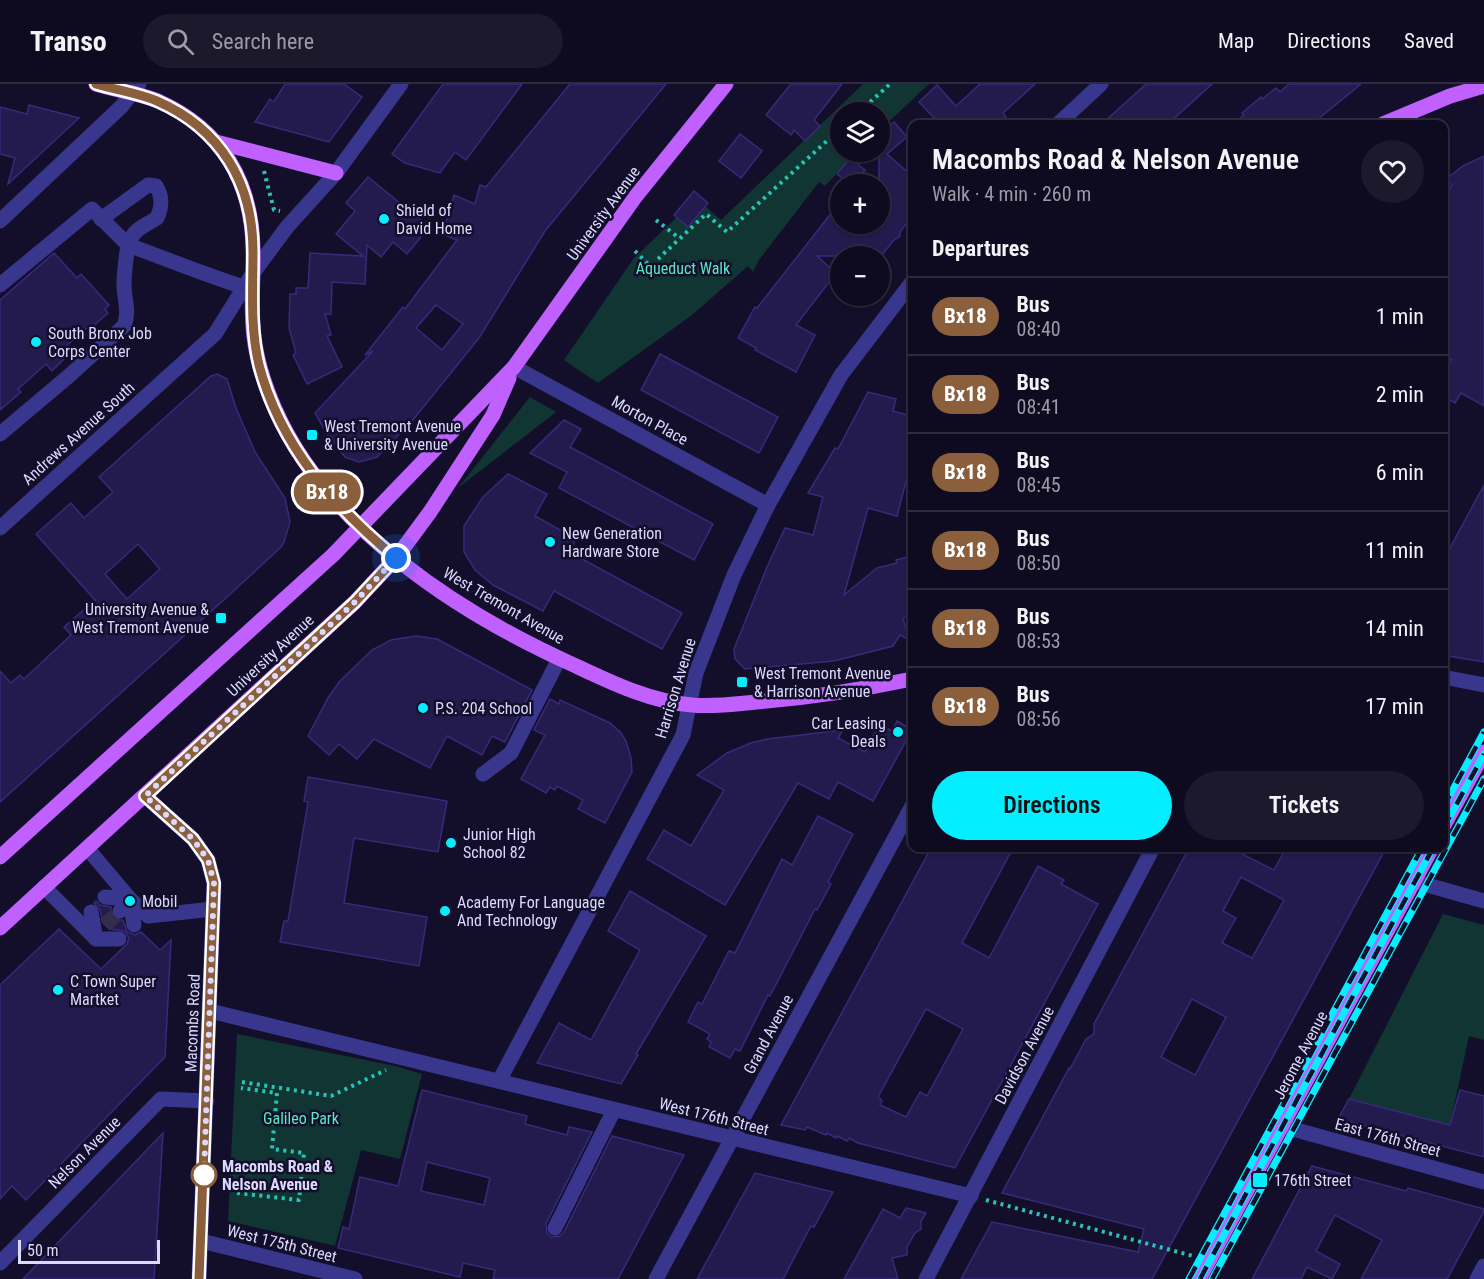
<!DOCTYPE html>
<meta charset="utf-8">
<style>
body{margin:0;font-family:"Roboto Condensed",sans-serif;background:#1c192d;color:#f1f3f6;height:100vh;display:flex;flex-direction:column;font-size:22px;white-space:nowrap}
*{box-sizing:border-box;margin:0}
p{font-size:20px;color:#9b9ba5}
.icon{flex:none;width:33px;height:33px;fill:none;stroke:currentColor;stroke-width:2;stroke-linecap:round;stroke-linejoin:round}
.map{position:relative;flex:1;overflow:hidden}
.drawer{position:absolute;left:908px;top:36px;width:540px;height:732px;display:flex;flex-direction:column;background:#0e0b20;border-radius:12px;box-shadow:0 2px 4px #0004,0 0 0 2px #2e2b3e}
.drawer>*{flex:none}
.badge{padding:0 12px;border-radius:20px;font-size:21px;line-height:39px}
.buttons{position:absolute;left:830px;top:18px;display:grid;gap:12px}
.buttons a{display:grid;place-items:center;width:60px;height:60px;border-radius:50%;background:#0e0b20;box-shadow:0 2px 4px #0004,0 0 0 2px #2e2b3e;font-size:30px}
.scale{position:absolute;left:18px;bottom:15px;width:142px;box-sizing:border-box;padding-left:6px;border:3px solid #dcd9ff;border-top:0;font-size:16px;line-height:21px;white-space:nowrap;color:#dcd9ff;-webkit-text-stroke:4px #130f2b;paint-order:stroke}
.you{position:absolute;width:30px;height:30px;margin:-15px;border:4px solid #fff;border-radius:50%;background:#1a73e8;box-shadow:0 0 0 9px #1a73e833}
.map>.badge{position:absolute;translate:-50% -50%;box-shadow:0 0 0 3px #fff}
h2{padding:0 24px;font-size:22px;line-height:54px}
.round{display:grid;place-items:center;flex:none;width:63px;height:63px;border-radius:32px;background:#1c192d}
.overview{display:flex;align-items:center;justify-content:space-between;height:102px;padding:0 24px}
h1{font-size:28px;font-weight:600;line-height:45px}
.action{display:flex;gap:12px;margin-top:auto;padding:12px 24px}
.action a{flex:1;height:69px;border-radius:36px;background:#05eeff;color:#111;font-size:24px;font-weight:600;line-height:69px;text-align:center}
.action a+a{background:#1c192d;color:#f1f3f6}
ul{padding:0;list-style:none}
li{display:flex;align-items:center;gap:18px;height:78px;padding:0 24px;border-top:2px solid #2e2b3e}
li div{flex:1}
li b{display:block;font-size:22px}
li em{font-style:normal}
li .badge{min-width:66px;font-weight:700;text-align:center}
header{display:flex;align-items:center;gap:36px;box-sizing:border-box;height:84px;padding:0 30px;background:#0e0b20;border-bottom:2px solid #2e2b3e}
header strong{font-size:28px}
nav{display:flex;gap:33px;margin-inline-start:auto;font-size:21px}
.search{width:420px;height:54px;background:#1c192d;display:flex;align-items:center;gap:15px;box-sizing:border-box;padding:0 21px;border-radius:33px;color:#9b9ba5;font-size:22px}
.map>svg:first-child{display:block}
.green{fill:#113533}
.building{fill:#231a4d;stroke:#382a7b;stroke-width:1.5;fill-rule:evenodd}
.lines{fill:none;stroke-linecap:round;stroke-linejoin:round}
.minor-tunnel{stroke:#312d4b;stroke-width:15;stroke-dasharray:15 8;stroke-linecap:butt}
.path{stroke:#28c4b6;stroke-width:4;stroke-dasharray:3 4.5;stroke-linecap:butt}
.minor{stroke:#38378d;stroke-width:15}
.major{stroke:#bf60ff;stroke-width:15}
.rail-casing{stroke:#05eeff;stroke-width:7}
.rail{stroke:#130f2b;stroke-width:4.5;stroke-dasharray:14;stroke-linecap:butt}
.line-casing{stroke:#fff;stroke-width:14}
.line{stroke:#8b5e3c;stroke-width:9}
.walk{stroke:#dcd9ff;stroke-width:6;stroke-dasharray:0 10.8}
.poi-dot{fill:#05eeff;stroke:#130f2b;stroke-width:2}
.stop-dot{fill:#fff;stroke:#8b5e3c;stroke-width:3}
.labels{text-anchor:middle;stroke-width:5;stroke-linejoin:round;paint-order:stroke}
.poi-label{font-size:16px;fill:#dcd9ff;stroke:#130f2b;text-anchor:start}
.street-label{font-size:16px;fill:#dcd9ff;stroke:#130f2b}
.park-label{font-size:16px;fill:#5ce8c1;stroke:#130f2b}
.stop-label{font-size:16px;font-weight:bold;fill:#dcd9ff;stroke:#130f2b;text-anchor:start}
</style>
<header>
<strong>Transo</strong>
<div class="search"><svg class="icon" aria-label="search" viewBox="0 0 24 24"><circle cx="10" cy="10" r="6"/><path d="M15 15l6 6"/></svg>Search here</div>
<nav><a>Map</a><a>Directions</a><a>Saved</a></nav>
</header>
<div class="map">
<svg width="1484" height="1195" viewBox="0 0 1484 1195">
<rect width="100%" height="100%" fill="#130f2b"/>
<!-- green -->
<g class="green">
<path d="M863,0h66l-50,47v-19h-39v40h17l-32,34 -6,-4 -60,78 -6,12 -5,-6 -56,49 -94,68 -34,-23 70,-102 43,-41 28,-11 16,14z"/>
<path d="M530,313l26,15 -98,76z"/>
<path d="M1443,830l41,11v115l-15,-4 -19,89 -101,-26z"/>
<path d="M237,950l158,32 27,8 -22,85 -39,-9 -26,96 -107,-25z"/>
</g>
<!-- building -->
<g class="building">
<path d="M285,0h59l18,13 -33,45 -74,-20 15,-23 4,3z"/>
<path d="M443,0h79l-56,76 -11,-8 -15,21 -35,-10 -13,-9z"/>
<path d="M570,0h96l-121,147 -66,107 -67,83 -35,36 -18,5 -14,-5 -15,-18 -15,-26 58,-62 -8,4 38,-48 2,2 52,-69 -15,-6 12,-39 21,9 5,-19 6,2zM436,221l27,19 -21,26 -26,-22z"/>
<path d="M791,0h51l-28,36 6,6 -15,15 -11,-11 -3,5 -25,-20z"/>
<path d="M980,0h55l-32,29 3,4 -9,7h-57l-21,-22 18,-17 19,21z"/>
<path d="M1146,0h66l-44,40h-66z"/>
<path d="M1289,0h72l-49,40h-80l12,-9 -2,-2 19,-16 1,2 14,-11 4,4z"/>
<path d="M29,21l50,13 -71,66 7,-26 -15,-4v-47l27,7z"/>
<path d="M894,38l13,15 -20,17 25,22v40l-12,16v4l-7,5 -12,15h-64l19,17 -40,52 19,10 -19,37 -41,-22 1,-2 -18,-10 17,-31 2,1 83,-106v22h39v-89z"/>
<path d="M740,50l22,17 -21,27 -22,-17z"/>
<path d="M1484,72v250l-23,-13 -6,10 -12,-7v-21l9,-15 -9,-6v-154l9,-15 -6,-6 17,-13z"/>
<path d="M850,74l15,12 -12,14h-4l-12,-10z"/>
<path d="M368,93l61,50 -22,27 -14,-12 -12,15 -14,-12 -2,39 -33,-2 -1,32h-6l6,21 -4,1 15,31 -35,17 -14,-29 3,-2 -7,-25 1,-34h6v-6h12l2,-35 53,3 -27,-22 19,-23 -9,-8z"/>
<path d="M694,107l14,12 -20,24 -14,-12z"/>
<path d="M54,169l23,25 4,-4 28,31 -4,4 3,4 -19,17 -2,-2 -29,25 6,6 -12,12 -6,-7 -28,25 3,3 -21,18v-110z"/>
<path d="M660,270l118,63 -19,36 -118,-63z"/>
<path d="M217,290l10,5 9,29 19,44 30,46 5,24 -6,20 -3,5 -54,50 -227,205v-131l11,12 9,-8 4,4 47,-44 -7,-8 31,-27 -59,-66 35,-31 13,15 29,-26 -14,-15 112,-101zM138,460l22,25 -33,30 -22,-25z"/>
<path d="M868,308l28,7 -3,12 19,5v43l-15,57 -29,-8 -24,87 33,-27 20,-5 -1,-3 16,-4v59l-9,3 6,22 -9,-5 -7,11 -59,15 -89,8 -10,-10 -1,-10 33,-82 18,-39 28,7 10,-38 -15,-4 27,-45 3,1z"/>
<path d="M564,336l17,9 -11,18 143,77 -19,36 -135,-72 8,-16 -37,-19z"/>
<path d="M508,390l39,20 -12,22 41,23 -7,13 113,61 -20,36 -108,-58 -11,20 -50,-26 -18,-15 -11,-18v-26l19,-29z"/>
<path d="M1484,401v177l-41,-7v-94z"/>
<path d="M416,552l21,3 95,51 -27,52 -13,-6 -10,19 -35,-19 -17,32 -56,-29 -17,20 -18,-15 -10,11 -21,-19 20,-38 12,-17 32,-31 19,-10z"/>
<path d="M550,615l9,5 1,-4 50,23 11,10 5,8 5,17 1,14 -27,51 -27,-14 5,-9 -26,-14 -2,4 -5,-3 -4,6 -25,-14 24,-44 -11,-5z"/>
<path d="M897,637l15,9 -39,71 -35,-19 -9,17 -31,-16 -73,122 -78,-46 17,-29 27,16 33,-56 -27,-15 30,-22 24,-10 16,-4 76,-9 -5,8 27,14 14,-28 13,7z"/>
<path d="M308,693l139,24 -9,51 -84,-14 -10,65 83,14 -8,49 -139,-24 4,-21h4l20,-119 -4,-1z"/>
<path d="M818,732l35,18 -25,48 3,2 -14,26 -2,-1 -45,87 -2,-1 -28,56 -5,-2 -5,9 -21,-11 2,-5 -4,-3 3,-5 -22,-12 10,-20 4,2 27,-53 6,2 47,-94 10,6z"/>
<path d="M931,764h82l-51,95 27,15 49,-92 26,14 -3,4 37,20 -143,264 -97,-25 -9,-5 -2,3 -10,-5 -1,2 -9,-5 -1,2 -19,-8 -2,3 -24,-5zM926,925l37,20 -36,67 -7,-4 -14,25 -26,-12 2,-5 -4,-3z"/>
<path d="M1189,764h41l44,22 12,-22h100l-234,431h-191l31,-57 146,30 6,-23 -142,-36 67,-125 1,1 16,-30 8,-5v-10zM1241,793l43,23 -32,58 -30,-15 14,-25 -13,-7zM1192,915l34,18 -31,58 -34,-18z"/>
<path d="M630,807l76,45 -70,118 2,1 -17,29 -84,-21 22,-40 32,17 49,-90 -32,-19z"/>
<path d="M96,817l4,4 11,2v8l7,5h5l4,12 8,3 6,-3 19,18 11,-10 -6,117 -139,143 -14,-14 -12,13v-214l59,-56 42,40 26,-25 2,-6 -5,-7 -15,-2 -6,-6 -3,-13 -6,-7z"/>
<path d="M422,1006l105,26 -2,8 42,11 2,-8 23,5 -46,92 1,9 4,4 9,-1 4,-4 48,-96 72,19 -66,124h-125l2,-9 -32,-7 -3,14 -122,-29 5,-21 6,2 11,-52 38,9zM427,1078l63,16 -6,27 -63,-14z"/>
<path d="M1460,1006l24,6v61l-146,-38 11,-20 101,26z"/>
<path d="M163,1049l-9,146h-131l47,-49z"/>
<path d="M1312,1082l94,25 2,-3 76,21v2l-37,68h-86l21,-39 -47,-25 -19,36 24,13 -8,15 -25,-12 -6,12h-49z"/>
<path d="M755,1089l78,19 -19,35 -3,-1 -28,53h-86z"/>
<path d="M906,1124l20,5 -5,8v8l-6,4 -8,14v8l-15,3 6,21h-54l39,-70 17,9z"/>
</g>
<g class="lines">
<!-- minor-tunnel -->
<path class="minor-tunnel" d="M105,841l15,-14"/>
<!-- path -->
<g class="path">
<path d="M859,28l31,-28"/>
<path d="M264,87l10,39 6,1"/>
<path d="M656,136l23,18"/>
<path d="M635,167l13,13"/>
<path d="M658,175l48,-45 21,18 113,-103"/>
<path d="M242,998l89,14 55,-26"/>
<path d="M237,1109l62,7 5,-47 -32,-4 5,-56 -36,-5"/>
<path d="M986,1116l207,56"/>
</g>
<!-- minor -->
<g class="minor">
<path d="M1058,40l43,-40"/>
<path d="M0,137l122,-115 17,-22"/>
<path d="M0,201l92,-76 36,36c6,-17 15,-18 29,-27 5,-11 6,-21 -1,-32l-8,-1 -47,34"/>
<path d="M514,283l254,138"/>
<path d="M0,350l70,-59 54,-49c6,-15 0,-26 0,-42 0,-13 2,-26 4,-39 39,14 77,30 116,42"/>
<path d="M0,444l215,-194 38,-61 34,-46 49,-54 65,-89"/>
<path d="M1443,593l41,8"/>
<path d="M483,690l28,-21 48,-94"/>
<path d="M145,712l48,43 15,21 6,23 -15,396"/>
<path d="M87,764l43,51 18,17 65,-7"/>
<path d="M1413,797l71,20"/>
<path d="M44,803l52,52h23"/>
<path d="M105,813l25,2"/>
<path d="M120,827l10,-12 4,26"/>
<path d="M91,828l5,27"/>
<path d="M210,927l761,185"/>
<path d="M499,997l184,-346 13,-62 38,-98 34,-70 73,-130 71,-93"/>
<path d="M1282,1042l202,56"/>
<path d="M555,1144l59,-118"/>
<path d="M201,1157l154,38"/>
<path d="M0,1179l161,-164 46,2"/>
<path d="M656,1195l256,-473"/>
<path d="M926,1195l227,-431"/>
<path d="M1477,1195l7,-13"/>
</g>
<!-- major -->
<g class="major">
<path d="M96,0c20,6 42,9 62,17 63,28 94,80 95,148 1,29 -3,58 1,88 3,25 11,49 21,72 53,120 185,205 301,257 36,17 76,36 116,39 21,2 43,-1 64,-3 53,-4 104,-12 156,-23"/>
<path d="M1383,40l67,-28 34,-10"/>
<path d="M216,58l120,31"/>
<path d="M1443,743l41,-75"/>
<path d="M0,773l333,-302 181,-188 122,-171 90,-112"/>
<path d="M0,844l355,-326 41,-44 34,-46 63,-97 16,-37"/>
<path d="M1199,1195l233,-431"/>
</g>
<defs>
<g id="rail">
<path d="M1443,724l41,-76"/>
<path d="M1443,745l41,-75"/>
<path d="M1189,1195l233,-431"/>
<path d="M1200,1195l233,-431"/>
<path d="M1212,1195l272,-500"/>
</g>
</defs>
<!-- rail casing -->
<use href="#rail" class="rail-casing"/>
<!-- rail -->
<use href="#rail" class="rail"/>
</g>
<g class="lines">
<defs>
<path id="line" d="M96,0c20,6 42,9 61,17 64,28 96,82 96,151 0,38 -3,75 6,113 21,80 75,142 137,193l-41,44 -210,194 48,43 15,21 6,23 -15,396"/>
</defs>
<!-- line casing -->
<use href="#line" class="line-casing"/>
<!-- line -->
<use href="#line" class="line"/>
<!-- walk -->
<path class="walk" d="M204,1091l10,-292 -6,-23 -15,-21 -48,-43 210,-194 41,-44"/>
</g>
<!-- markers -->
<g class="poi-dot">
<circle cx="384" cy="135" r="6"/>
<circle cx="36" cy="258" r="6"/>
<rect x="306" y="345" width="12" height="12" rx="3"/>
<circle cx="550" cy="458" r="6"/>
<rect x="215" y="528" width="12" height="12" rx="3"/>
<rect x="736" y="592" width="12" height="12" rx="3"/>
<circle cx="423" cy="624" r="6"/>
<circle cx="898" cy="648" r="6"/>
<circle cx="451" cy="759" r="6"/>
<circle cx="130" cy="817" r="6"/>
<circle cx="445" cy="827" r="6"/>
<circle cx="58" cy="906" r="6"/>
<rect x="1252" y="1088" width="16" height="16" rx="3"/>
</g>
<circle class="stop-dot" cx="204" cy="1091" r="12"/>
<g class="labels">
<!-- poi labels -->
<g class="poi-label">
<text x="396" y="132">Shield of<tspan x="396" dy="18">David Home</tspan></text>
<text x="48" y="255">South Bronx Job<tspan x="48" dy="18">Corps Center</tspan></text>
<text x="324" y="348">West Tremont Avenue<tspan x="324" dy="18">&amp; University Avenue</tspan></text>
<text x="562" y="455">New Generation<tspan x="562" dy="18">Hardware Store</tspan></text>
<text x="209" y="531" text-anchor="end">University Avenue &amp;<tspan x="209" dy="18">West Tremont Avenue</tspan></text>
<text x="754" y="595">West Tremont Avenue<tspan x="754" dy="18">&amp; Harrison Avenue</tspan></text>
<text x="435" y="630">P.S. 204 School</text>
<text x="886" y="645" text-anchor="end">Car Leasing<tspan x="886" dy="18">Deals</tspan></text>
<text x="463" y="756">Junior High<tspan x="463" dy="18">School 82</tspan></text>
<text x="142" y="823">Mobil</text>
<text x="457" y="824">Academy For Language<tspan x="457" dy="18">And Technology</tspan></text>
<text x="70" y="903">C Town Super<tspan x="70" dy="18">Martket</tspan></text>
<text x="1274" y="1102">176th Street</text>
</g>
<!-- street labels -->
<g class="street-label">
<text transform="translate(603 129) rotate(-54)" y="6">University Avenue</text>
<text transform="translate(650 336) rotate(29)" y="6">Morton Place</text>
<text transform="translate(78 349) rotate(-42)" y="6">Andrews Avenue South</text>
<text transform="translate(504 521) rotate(30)" y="6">West Tremont Avenue</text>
<text transform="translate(270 571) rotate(-43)" y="6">University Avenue</text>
<text transform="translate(675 604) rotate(-73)" y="6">Harrison Avenue</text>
<text transform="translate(192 939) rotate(-88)" y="6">Macombs Road</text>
<text transform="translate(768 950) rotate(-62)" y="6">Grand Avenue</text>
<text transform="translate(1024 971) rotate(-62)" y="6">Davidson Avenue</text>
<text transform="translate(1300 971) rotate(-62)" y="6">Jerome Avenue</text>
<text transform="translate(714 1032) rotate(14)" y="6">West 176th Street</text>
<text transform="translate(1388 1053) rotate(15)" y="6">East 176th Street</text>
<text transform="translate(84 1068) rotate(-45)" y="6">Nelson Avenue</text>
<text transform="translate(282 1159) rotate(14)" y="6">West 175th Street</text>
</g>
<!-- park labels -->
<g class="park-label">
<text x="683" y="190">Aqueduct Walk</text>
<text x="301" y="1040">Galileo Park</text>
</g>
<!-- stop labels -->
<g class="stop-label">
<text x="222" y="1088">Macombs Road &amp;<tspan x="222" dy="18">Nelson Avenue</tspan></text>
</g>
</g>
</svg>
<div class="buttons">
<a><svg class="icon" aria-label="layers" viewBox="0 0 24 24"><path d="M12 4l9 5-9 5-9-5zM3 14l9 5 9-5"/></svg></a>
<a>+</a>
<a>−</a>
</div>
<div class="scale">50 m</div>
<div class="you" style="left:396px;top:474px"></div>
<b class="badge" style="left:327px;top:408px;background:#8b5e3c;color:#fff">Bx18</b>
<section class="drawer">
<div class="overview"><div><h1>Macombs Road &amp; Nelson Avenue</h1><p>Walk · 4 min · 260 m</p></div><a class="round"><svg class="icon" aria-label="heart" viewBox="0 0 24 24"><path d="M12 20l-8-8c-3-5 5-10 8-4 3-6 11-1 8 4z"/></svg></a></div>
<h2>Departures</h2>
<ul>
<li><span class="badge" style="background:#8b5e3c;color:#fff">Bx18</span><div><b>Bus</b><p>08:40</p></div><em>1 min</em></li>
<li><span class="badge" style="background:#8b5e3c;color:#fff">Bx18</span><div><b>Bus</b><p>08:41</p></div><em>2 min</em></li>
<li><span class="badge" style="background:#8b5e3c;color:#fff">Bx18</span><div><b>Bus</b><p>08:45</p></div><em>6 min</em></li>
<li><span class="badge" style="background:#8b5e3c;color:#fff">Bx18</span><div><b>Bus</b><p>08:50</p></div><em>11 min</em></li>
<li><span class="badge" style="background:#8b5e3c;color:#fff">Bx18</span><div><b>Bus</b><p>08:53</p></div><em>14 min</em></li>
<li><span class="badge" style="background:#8b5e3c;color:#fff">Bx18</span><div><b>Bus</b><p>08:56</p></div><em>17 min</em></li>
</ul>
<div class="action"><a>Directions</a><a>Tickets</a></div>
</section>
</div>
